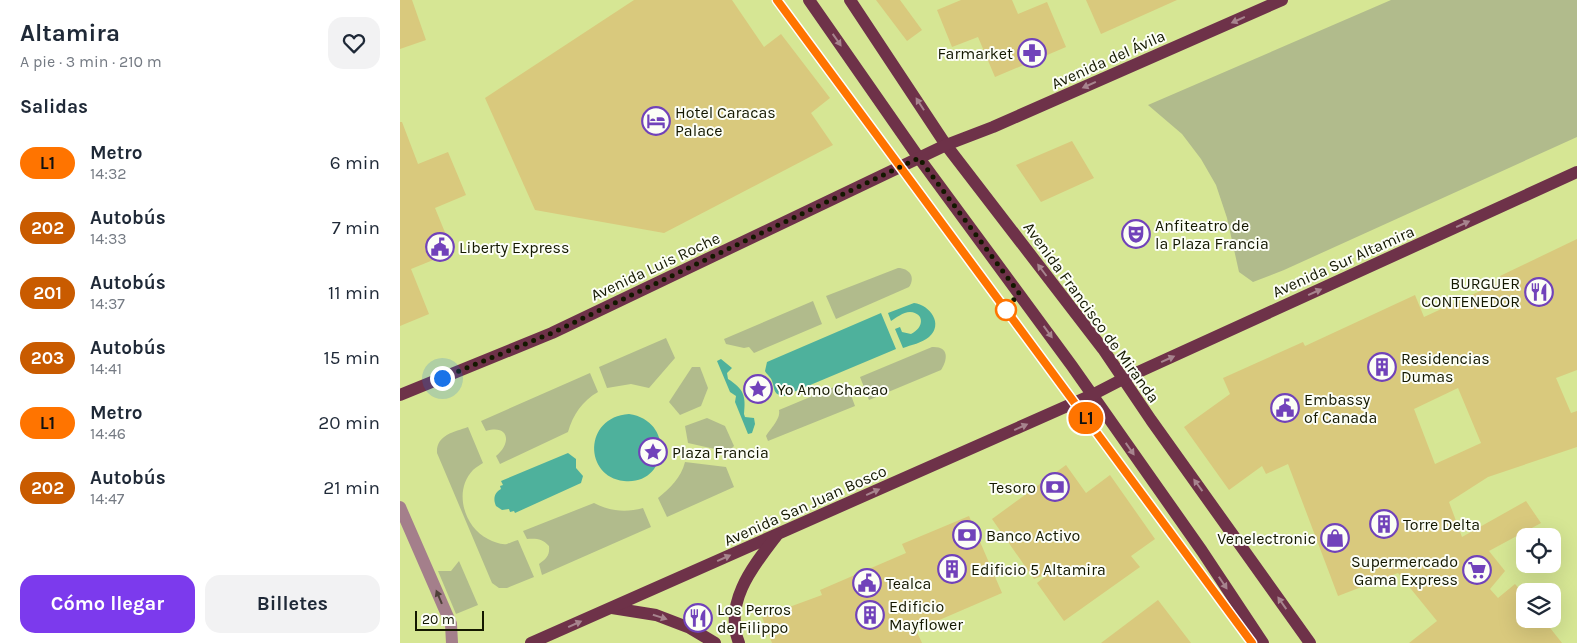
<!DOCTYPE html>
<html lang="es">
<meta charset="utf-8">
<style>
body{margin:0;font-family:Karla,sans-serif;background:#f2f2f3;color:#1f2937;height:100vh;display:flex;flex-direction:column;font-size:19px;white-space:nowrap}
*{box-sizing:border-box;margin:0}
p{font-size:16px;color:#747a83}
.icon{flex:none;width:28px;height:28px;fill:none;stroke:currentColor;stroke-width:2;stroke-linecap:round;stroke-linejoin:round}
.map{position:relative;flex:1;overflow:hidden}
.side{display:flex;flex-direction:column;background:#fff;width:400px}
.side>*{flex:none}
.badge{padding:0 10px;border-radius:16px;font-size:18px;line-height:32px}
.controls{position:absolute;left:1116px;top:528px;display:grid;gap:10px}
.controls a{display:grid;place-items:center;width:45px;height:45px;border-radius:10px;background:#fff;box-shadow:0 5px 20px #0002;font-size:25px}
.scale{position:absolute;left:15px;bottom:12px;width:69px;box-sizing:border-box;padding-left:5px;border:2px solid #141800;border-top:0;font-size:14px;line-height:18px;white-space:nowrap;color:#141800;-webkit-text-stroke:4px #fcfef6;paint-order:stroke}
.you{position:absolute;width:25px;height:25px;margin:-12px;border:4px solid #fff;border-radius:50%;background:#1a73e8;box-shadow:0 0 0 8px #1a73e833}
.map>.badge{position:absolute;translate:-50% -50%;box-shadow:0 0 0 2px #fff}
h2{padding:0 20px;font-size:19px;line-height:45px}
.round{display:grid;place-items:center;flex:none;width:52px;height:52px;border-radius:15px;background:#f2f2f3}
.head{display:flex;align-items:center;justify-content:space-between;height:85px;padding:0 20px}
h1{font-size:24px;font-weight:700;line-height:38px}
.action{display:flex;gap:10px;margin-top:auto;padding:10px 20px}
.action a{flex:1;height:58px;border-radius:15px;background:#7c3aed;color:#fff;font-size:20px;font-weight:700;line-height:58px;text-align:center}
.action a+a{background:#f2f2f3;color:#1f2937}
ul{padding:0;list-style:none}
li{display:flex;align-items:center;gap:15px;height:65px;padding:0 20px}
li div{flex:1}
li b{display:block;font-size:19px}
li em{font-style:normal}
li .badge{min-width:55px;font-weight:700;text-align:center}
main{display:flex;flex:1;min-height:0}
.map>svg:first-child{display:block}
.green{fill:#b1bb8c}
.water{fill:#4eb19c}
.building{fill:#d9c97d;fill-rule:evenodd}
.lines{fill:none;stroke-linecap:round;stroke-linejoin:round}
.minor{stroke:#a47f8b;stroke-width:12}
.major{stroke:#6e3249;stroke-width:12}
.oneway{fill:#a7848e}
.oneway2{fill:#4e4138}
.line-casing{stroke:#fff;stroke-width:11}
.line{stroke:#ff7400;stroke-width:8}
.walk{stroke:#141800;stroke-width:5;stroke-dasharray:0 9}
.stop-dot{fill:#fff;stroke:#ff7400;stroke-width:2.5}
.labels{text-anchor:middle;stroke-width:4;stroke-linejoin:round;paint-order:stroke}
.poi-label{font-size:16px;fill:#141800;stroke:#fcfef6;text-anchor:start}
.street-label{font-size:16px;fill:#141800;stroke:#fcfef6}
</style>
<main>
<section class="side">
<div class="head"><div><h1>Altamira</h1><p>A pie · 3 min · 210 m</p></div><a class="round"><svg class="icon" aria-label="heart" viewBox="0 0 24 24"><path d="M12 20l-8-8c-3-5 5-10 8-4 3-6 11-1 8 4z"/></svg></a></div>
<h2>Salidas</h2>
<ul>
<li><span class="badge" style="background:#ff7400;color:#111">L1</span><div><b>Metro</b><p>14:32</p></div><em>6 min</em></li>
<li><span class="badge" style="background:#c95b00;color:#fff">202</span><div><b>Autobús</b><p>14:33</p></div><em>7 min</em></li>
<li><span class="badge" style="background:#c95b00;color:#fff">201</span><div><b>Autobús</b><p>14:37</p></div><em>11 min</em></li>
<li><span class="badge" style="background:#c95b00;color:#fff">203</span><div><b>Autobús</b><p>14:41</p></div><em>15 min</em></li>
<li><span class="badge" style="background:#ff7400;color:#111">L1</span><div><b>Metro</b><p>14:46</p></div><em>20 min</em></li>
<li><span class="badge" style="background:#c95b00;color:#fff">202</span><div><b>Autobús</b><p>14:47</p></div><em>21 min</em></li>
</ul>
<div class="action"><a>Cómo llegar</a><a>Billetes</a></div>
</section>
<div class="map">
<svg width="1177" height="643" viewBox="0 0 1177 643">
<rect width="100%" height="100%" fill="#d6e694"/>
<!-- green -->
<g class="green">
<path d="M991,0h186v137l-293,133 -31,12 -14,-10 -12,-54 -11,-33 -15,-26 -19,-25 -34,-29z"/>
<path d="M498,268c11,0 18,9 11,19l-73,32 -10,-23z"/>
<path d="M413,301l9,23 -68,29 -5,-6 -5,1 -18,-4 -2,-5z"/>
<path d="M266,338l9,20 -26,30 -18,-4 -24,4 -8,-21z"/>
<path d="M532,347c17,-1 16,12 9,23l-72,30 -9,-23z"/>
<path d="M292,367h8l8,21 -7,18 -21,9 -11,-13z"/>
<path d="M190,373l8,19c-16,9 -25,23 -30,40l-68,32 -4,-8c16,-13 13,-32 -10,-25l-5,-10z"/>
<path d="M446,382l9,24 -87,35 -2,-5c4,-7 15,-17 13,-26z"/>
<path d="M307,418l18,8 9,20 -6,6 -40,-9 -3,-17z"/>
<path d="M68,427l15,36c-3,2 -7,4 -10,7 -20,21 -9,57 15,69 6,3 13,6 19,5 3,-1 7,-3 11,-4l16,37 -27,11h-8l-7,-5 -55,-130c-1,-18 17,-21 31,-26z"/>
<path d="M285,462l41,5 8,20 -67,30 -9,-19c12,-10 23,-20 27,-36z"/>
<path d="M194,503c16,8 31,10 49,5l8,19 -109,48 -3,-11c7,-5 11,-8 10,-18 -6,-7 -13,-8 -22,-7l-4,-8z"/>
<path d="M59,561l19,44 -22,9 -18,-43h13z"/>
</g>
<!-- water -->
<g class="water">
<path d="M514,303c16,2 30,21 15,34 -7,6 -18,8 -26,11l-8,-19 5,-2 2,5 9,2c13,-6 14,-21 -1,-22 -7,0 -14,6 -19,9l-3,-8z"/>
<path d="M481,313l15,36 -112,47c-11,-1 -9,-7 -12,-15 -1,-4 -5,-6 -7,-10l2,-9z"/>
<path d="M321,359l11,9 -5,5 1,6c16,10 18,17 16,35l1,3 9,1 1,6 -3,9 -4,1 -13,-32 1,-6 -6,-4 -13,-31z"/>
<path d="M229,414c47,7 39,72 -5,67 -40,-4 -41,-64 5,-67z"/>
<path d="M168,453l8,6v9l7,8 -2,7 -66,30 -1,-2 -4,1 -1,-3 -7,1 -6,-4c-3,-7 -2,-13 5,-17l-1,-3 3,-1 -2,-4z"/>
</g>
<!-- building -->
<g class="building">
<path d="M0,0h12l14,40 -26,9z"/>
<path d="M234,0h98l32,47 17,-13 49,64 -19,15 22,32 -169,88 -129,-23 -50,-112z"/>
<path d="M476,0h24l22,30 -15,11z"/>
<path d="M561,0h51l6,14 29,-12 19,45 -71,30 -17,-40 -26,10 -15,-37z"/>
<path d="M686,0h91l-76,34z"/>
<path d="M0,122h2l16,42 30,-12 18,43 -31,13 18,44 -42,17 18,45 -29,12z"/>
<path d="M672,141l22,37 -53,24 -25,-37z"/>
<path d="M1177,239v131l-21,8 15,35 6,-2v36l-89,30 -39,25 13,35 64,-36 15,22 -52,28 16,20 -15,18 8,9 17,-14 10,12v23h18l19,24h-153l28,-22 -39,-48 -60,23 -50,-132 -22,10 -4,-8 -33,24 -45,-63 46,-33 -7,-16 80,-36 2,4 110,-51 9,22 78,-36 -2,-5zM1058,388l23,55 -46,21 -21,-55z"/>
<path d="M666,465l20,28 24,-18 45,64 -24,17 9,11 -76,54 -27,-38 12,-10 -15,6 -42,-60z"/>
<path d="M569,516l33,77 -86,37 6,13h-150l-10,-26 60,-22 -2,-5 86,-37 -4,-9z"/>
<path d="M758,600l33,43h-90z"/>
</g>
<g class="lines">
<!-- minor -->
<path class="minor" d="M0,507l51,117 1,19"/>
<!-- major -->
<g class="major">
<path d="M409,0l110,158 153,208 130,185 61,92"/>
<path d="M450,0l96,145 157,204 48,71 159,223"/>
<path d="M0,395l152,-62 394,-188 47,-18 289,-127"/>
<path d="M212,608l44,7 34,13 25,15"/>
<path d="M131,643l561,-248 31,-16 454,-207"/>
<path d="M339,643c-16,-41 15,-78 38,-108"/>
</g>
</g>
<!-- one-way arrows -->
<defs><path id="oneway-solid" d="M-6-.8H1V-3.2L6.5 0L1 3.2V.8H-6Z" transform="scale(1.25)"/></defs>
<g class="oneway">
<use href="#oneway-solid" transform="translate(838 20) rotate(156)"/>
<use href="#oneway-solid" transform="translate(437 40) rotate(55)"/>
<use href="#oneway-solid" transform="translate(689 85) rotate(156)"/>
<use href="#oneway-solid" transform="translate(520 104) rotate(-123)"/>
<use href="#oneway-solid" transform="translate(1063 224) rotate(-24)"/>
<use href="#oneway-solid" transform="translate(642 270) rotate(-127)"/>
<use href="#oneway-solid" transform="translate(915 292) rotate(-24)"/>
<use href="#oneway-solid" transform="translate(648 332) rotate(54)"/>
<use href="#oneway-solid" transform="translate(768 359) rotate(-24)"/>
<use href="#oneway-solid" transform="translate(621 427) rotate(-24)"/>
<use href="#oneway-solid" transform="translate(730 449) rotate(55)"/>
<use href="#oneway-solid" transform="translate(798 485) rotate(-126)"/>
<use href="#oneway-solid" transform="translate(473 492) rotate(-24)"/>
<use href="#oneway-solid" transform="translate(324 558) rotate(-24)"/>
<use href="#oneway-solid" transform="translate(823 583) rotate(56)"/>
<use href="#oneway-solid" transform="translate(882 603) rotate(-125)"/>
<use href="#oneway-solid" transform="translate(260 617) rotate(18)"/>
<use href="#oneway-solid" transform="translate(175 624) rotate(-24)"/>
</g>
<use class="oneway2" href="#oneway-solid" transform="translate(39 597) rotate(-113)"/>
<g class="lines">
<defs>
<path id="line" d="M377,0l475,643"/>
</defs>
<!-- line casing -->
<use href="#line" class="line-casing"/>
<!-- line -->
<use href="#line" class="line"/>
<!-- walk -->
<path class="walk" d="M42,378l110,-45 367,-175 100,135 -13,17"/>
</g>
<!-- icons -->
<defs>
<symbol id="pharmacy-ring" viewBox="-11 -11 22 22"><circle r="9.5" fill="#fcfef6" stroke="#7142ba" stroke-width="1.5"/><path d="M-2-6h4v4h4v4h-4v4h-4v-4h-4v-4h4Z" fill="#7142ba"/></symbol>
<symbol id="hotel-ring" viewBox="-11 -11 22 22"><circle r="9.5" fill="#fcfef6" stroke="#7142ba" stroke-width="1.5"/><path d="M-6-4.5h1.5V1H6V5H4.5V3h-9V5H-6ZM-4 0a1.8 1.8 0 1 1 3.6 0ZM.5 0V-2.5h3Q6-2.5 6 0Z" fill="#7142ba"/></symbol>
<symbol id="theatre-ring" viewBox="-11 -11 22 22"><circle r="9.5" fill="#fcfef6" stroke="#7142ba" stroke-width="1.5"/><path d="M-5-5.5Q0-4 5-5.5V0Q5 5 0 6Q-5 5-5 0ZM-3.3-2.5H-1v1.5H-3.3ZM1-2.5H3.3v1.5H1ZM-2.8 1Q0 5.5 2.8 1Z" fill="#7142ba"/></symbol>
<symbol id="civic-ring" viewBox="-11 -11 22 22"><circle r="9.5" fill="#fcfef6" stroke="#7142ba" stroke-width="1.5"/><path d="M-.6-6.5H3V-4.5H.6V-3L4-1V1h2V6H-6V1h2V-1L-.6-3ZM-1.2 2.5V6h2.4V2.5Z" fill="#7142ba"/></symbol>
<symbol id="restaurant-ring" viewBox="-11 -11 22 22"><circle r="9.5" fill="#fcfef6" stroke="#7142ba" stroke-width="1.5"/><path d="M-5-6h1v4h1v-4h1v4h1v-4h1v5L-1.5 .5V6h-2V.5L-5-1ZM5-6V6H3V1.5H1.5Q1.5-4 5-6Z" fill="#7142ba"/></symbol>
<symbol id="building-ring" viewBox="-11 -11 22 22"><circle r="9.5" fill="#fcfef6" stroke="#7142ba" stroke-width="1.5"/><path d="M-4-6H4V6H1V3H-1V6H-4ZM-2.5-4.3h1.7v1.8h-1.7ZM.8-4.3h1.7v1.8H.8ZM-2.5-1h1.7V.8h-1.7ZM.8-1h1.7V.8H.8Z" fill="#7142ba"/></symbol>
<symbol id="sight-ring" viewBox="-11 -11 22 22"><circle r="9.5" fill="#fcfef6" stroke="#7142ba" stroke-width="1.5"/><path d="M0-6L1.8-2.2L6-1.7L2.9 1.2L3.7 5.4L0 3.3L-3.7 5.4L-2.9 1.2L-6-1.7L-1.8-2.2Z" fill="#7142ba"/></symbol>
<symbol id="bank-ring" viewBox="-11 -11 22 22"><circle r="9.5" fill="#fcfef6" stroke="#7142ba" stroke-width="1.5"/><path d="M-6-4H6V4H-6ZM0-2.3a2.3 2.3 0 1 0 0 4.6a2.3 2.3 0 1 0 0-4.6Z" fill="#7142ba"/></symbol>
<symbol id="shop-ring" viewBox="-11 -11 22 22"><circle r="9.5" fill="#fcfef6" stroke="#7142ba" stroke-width="1.5"/><path d="M-5-2.5h2.3a2.7 3.5 0 0 1 5.4 0H5L5.5 6h-11ZM-1.5-2.5h3a1.5 2.3 0 0 0-3 0Z" fill="#7142ba"/></symbol>
<symbol id="supermarket-ring" viewBox="-11 -11 22 22"><circle r="9.5" fill="#fcfef6" stroke="#7142ba" stroke-width="1.5"/><path d="M-6-5.5h2.5l.6 2H6L4.5 2H-2.5L-4.4-4H-6ZM-1.5 3.2a1.3 1.3 0 1 0 .1 0ZM3 3.2a1.3 1.3 0 1 0 .1 0Z" fill="#7142ba"/></symbol>
</defs>
<g fill-rule="evenodd">
<use href="#pharmacy-ring" x="616" y="37" width="32" height="32"/>
<use href="#hotel-ring" x="240" y="105" width="32" height="32"/>
<use href="#theatre-ring" x="720" y="218" width="32" height="32"/>
<use href="#civic-ring" x="24" y="231" width="32" height="32"/>
<use href="#restaurant-ring" x="1123" y="276" width="32" height="32"/>
<use href="#building-ring" x="966" y="351" width="32" height="32"/>
<use href="#sight-ring" x="342" y="373" width="32" height="32"/>
<use href="#civic-ring" x="869" y="392" width="32" height="32"/>
<use href="#sight-ring" x="237" y="436" width="32" height="32"/>
<use href="#bank-ring" x="639" y="471" width="32" height="32"/>
<use href="#building-ring" x="968" y="508" width="32" height="32"/>
<use href="#bank-ring" x="551" y="519" width="32" height="32"/>
<use href="#shop-ring" x="919" y="522" width="32" height="32"/>
<use href="#building-ring" x="536" y="553" width="32" height="32"/>
<use href="#supermarket-ring" x="1061" y="554" width="32" height="32"/>
<use href="#civic-ring" x="451" y="567" width="32" height="32"/>
<use href="#building-ring" x="454" y="599" width="32" height="32"/>
<use href="#restaurant-ring" x="282" y="602" width="32" height="32"/>
</g>
<!-- markers -->
<circle class="stop-dot" cx="606" cy="310" r="10"/>
<g class="labels">
<!-- poi labels -->
<g class="poi-label">
<text x="613" y="59" text-anchor="end">Farmarket</text>
<text x="275" y="118">Hotel Caracas<tspan x="275" dy="18">Palace</tspan></text>
<text x="755" y="231">Anfiteatro de<tspan x="755" dy="18">la Plaza Francia</tspan></text>
<text x="59" y="253">Liberty Express</text>
<text x="1120" y="289" text-anchor="end">BURGUER<tspan x="1120" dy="18">CONTENEDOR</tspan></text>
<text x="1001" y="364">Residencias<tspan x="1001" dy="18">Dumas</tspan></text>
<text x="377" y="395">Yo Amo Chacao</text>
<text x="904" y="405">Embassy<tspan x="904" dy="18">of Canada</tspan></text>
<text x="272" y="458">Plaza Francia</text>
<text x="636" y="493" text-anchor="end">Tesoro</text>
<text x="1003" y="530">Torre Delta</text>
<text x="586" y="541">Banco Activo</text>
<text x="916" y="544" text-anchor="end">Venelectronic</text>
<text x="1058" y="567" text-anchor="end">Supermercado<tspan x="1058" dy="18">Gama Express</tspan></text>
<text x="571" y="575">Edificio 5 Altamira</text>
<text x="486" y="589">Tealca</text>
<text x="489" y="612">Edificio<tspan x="489" dy="18">Mayflower</tspan></text>
<text x="317" y="615">Los Perros<tspan x="317" dy="18">de Filippo</tspan></text>
</g>
<!-- street labels -->
<g class="street-label">
<text transform="translate(708 59) rotate(-24)" y="6">Avenida del Ávila</text>
<text transform="translate(943 261) rotate(-24)" y="6">Avenida Sur Altamira</text>
<text transform="translate(255 266) rotate(-25)" y="6">Avenida Luis Roche</text>
<text transform="translate(692 312) rotate(54)" y="6">Avenida Francisco de Miranda</text>
<text transform="translate(405 505) rotate(-24)" y="6">Avenida San Juan Bosco</text>
</g>
</g>
</svg>
<div class="controls">
<a><svg class="icon" aria-label="locate" viewBox="0 0 24 24"><circle cx="12" cy="12" r="6"/><path d="M12 2v4M12 18v4M2 12h4M18 12h4"/></svg></a>
<a><svg class="icon" aria-label="layers" viewBox="0 0 24 24"><path d="M12 4l9 5-9 5-9-5zM3 14l9 5 9-5"/></svg></a>
</div>
<div class="scale">20 m</div>
<div class="you" style="left:42px;top:378px"></div>
<b class="badge" style="left:686px;top:418px;background:#ff7400;color:#111">L1</b>
</div>
</main>
